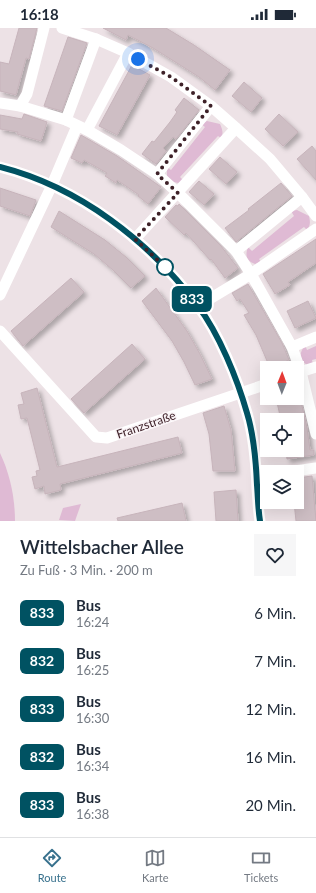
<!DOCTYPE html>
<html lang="de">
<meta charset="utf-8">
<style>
body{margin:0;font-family:Lato,sans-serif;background:#f6f6f7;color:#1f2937;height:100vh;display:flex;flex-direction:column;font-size:15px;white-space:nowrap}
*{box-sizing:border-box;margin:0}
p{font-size:13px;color:#747a83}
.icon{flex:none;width:22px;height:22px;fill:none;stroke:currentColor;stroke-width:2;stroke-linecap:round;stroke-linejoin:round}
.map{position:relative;height:493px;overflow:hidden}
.sheet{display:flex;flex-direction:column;background:#fff;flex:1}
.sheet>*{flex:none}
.badge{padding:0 8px;border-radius:6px;font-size:14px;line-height:26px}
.needle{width:26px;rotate:1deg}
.buttons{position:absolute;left:260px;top:333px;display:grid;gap:8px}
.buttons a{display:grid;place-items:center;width:44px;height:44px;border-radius:0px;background:#fff;box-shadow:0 4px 16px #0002;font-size:20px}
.you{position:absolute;width:20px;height:20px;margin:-10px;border:3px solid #fff;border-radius:50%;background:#1a73e8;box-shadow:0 0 0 6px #1a73e833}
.map>.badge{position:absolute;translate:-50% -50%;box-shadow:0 0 0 2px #fff}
.round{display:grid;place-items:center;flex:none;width:42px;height:42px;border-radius:0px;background:#f6f6f7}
.overview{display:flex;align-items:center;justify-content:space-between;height:68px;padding:0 20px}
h1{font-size:19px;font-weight:600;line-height:30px}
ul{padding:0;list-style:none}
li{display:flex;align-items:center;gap:12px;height:48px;padding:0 20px}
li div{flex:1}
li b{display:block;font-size:15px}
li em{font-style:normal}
li .badge{min-width:44px;font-weight:700;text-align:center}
.status{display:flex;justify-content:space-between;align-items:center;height:28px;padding:0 20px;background:#fff;direction:ltr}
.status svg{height:11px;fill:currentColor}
.menu{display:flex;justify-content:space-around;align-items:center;height:56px;border-top:1px solid #e0e1e3;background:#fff;font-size:11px;color:#747a83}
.menu a{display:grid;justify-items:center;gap:2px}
.menu .active{color:#38718d}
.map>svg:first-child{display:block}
.green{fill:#dfbad4}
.building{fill:#cebec4;stroke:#c7b4bb;filter:url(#shadow)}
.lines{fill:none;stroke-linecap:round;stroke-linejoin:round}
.minor{stroke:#fff;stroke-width:11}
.line-casing{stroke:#fff;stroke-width:9}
.line{stroke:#005262;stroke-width:6}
.walk{stroke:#3e2128;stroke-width:4;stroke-dasharray:0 7.2}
.stop-dot{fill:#fff;stroke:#005262;stroke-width:2}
.labels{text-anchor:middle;stroke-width:3;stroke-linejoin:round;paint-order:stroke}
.street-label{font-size:12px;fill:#3e2128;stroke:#f9f3f6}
</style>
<div class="status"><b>16:18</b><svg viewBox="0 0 49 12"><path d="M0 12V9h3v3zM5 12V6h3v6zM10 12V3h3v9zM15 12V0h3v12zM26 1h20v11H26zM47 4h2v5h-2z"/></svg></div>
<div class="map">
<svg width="316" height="493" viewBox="0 0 316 493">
<defs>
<filter id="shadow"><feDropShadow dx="3.5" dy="3.5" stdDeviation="2" flood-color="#0004"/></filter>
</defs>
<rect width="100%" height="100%" fill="#ede2e6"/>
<!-- green -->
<g class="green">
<path d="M207,93l13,3c2,5 4,9 1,14l-3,-2 -38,41 3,3 -5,3 -4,-1 -7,-4v-11l4,3 34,-43 -4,-3z"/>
<path d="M297,182l12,6c1,5 2,9 -2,14l-3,-3 -45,32 2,3 -6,2c-9,-3 -10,-9 -7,-17l4,4 42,-35 -3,-5z"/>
<path d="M305,317l2,5 9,-4v13l-4,1 1,4 -6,1c-8,-6 -8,-12 -2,-20z"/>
<path d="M0,425c10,21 15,45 15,68h-15z"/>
<path d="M81,476l-6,17 -16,-1 4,-12z"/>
</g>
<!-- building -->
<g class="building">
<path d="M19,0h18l-8,31 -3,-1 -10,37 -16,-4v-29l9,2z"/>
<path d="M103,0h63l28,17 36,25 -15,20 -16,-13 -46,-29 -25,-13 -2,5z"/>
<path d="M68,9l19,6 -25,68 -18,-5z"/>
<path d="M132,37l18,10 -33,60 -18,-9z"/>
<path d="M244,54l18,16 -11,14 -19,-16z"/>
<path d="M184,70l15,12 -23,29 -3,-2 -10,11 3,3 -10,13 -14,-10 10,-13 2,1 16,-20 7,-10 -2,-2z"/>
<path d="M24,86l23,8 -6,19 -24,-7 1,-2 -18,-3v-14l22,4z"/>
<path d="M279,86l19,18 -15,14 -18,-17z"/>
<path d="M81,107l36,21 44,31 -13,17 -10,-8 1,-1 -22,-15 -1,3 -11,-7 2,-3 -23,-13 -2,3 -11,-5z"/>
<path d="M312,118l4,5v29l-19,-21z"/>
<path d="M220,129l17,15 -11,12 -17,-15z"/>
<path d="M199,153l15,13 -10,11 -15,-13z"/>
<path d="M281,155l11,13 -56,46 -11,-14 24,-18 -1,-1z"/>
<path d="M0,160l36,12 -6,16 -30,-10z"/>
<path d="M179,176l42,42 17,22 -13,10 -14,-19 -1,1 -24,-27 -2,2 -19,-18 11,-12 2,1z"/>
<path d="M59,183l46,29 21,17 19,19 -14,12 -17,-17 -20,-17 -43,-27z"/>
<path d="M316,211v24l-28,19 2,3 -15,9 -12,-20z"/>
<path d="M71,250l13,14 -61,54 -12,-15z"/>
<path d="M248,256l34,59 7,17 -18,8h-1l-14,-33 -12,-20 5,-2 -9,-14 -3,2 -5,-8z"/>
<path d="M156,260l31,43 13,23 12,25 -17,6 -11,-23 -12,-21 -30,-40z"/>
<path d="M308,273l8,17 -21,10 -8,-17z"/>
<path d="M132,316l13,15 -61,54 -13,-14z"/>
<path d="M37,360l20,79 121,-30 4,16 -122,31 1,6 -16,4 -1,-8 -9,3 -3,-12 5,-1 -1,-5 4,-1 -13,-52 -6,1 -3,-14 6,-1 -3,-11z"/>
<path d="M300,369l7,31 3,22h4v5l-27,4 -1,-9h11v-34l-16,4 -5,-22z"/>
<path d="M224,378l7,24 4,41h-22l-4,-37 -6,-21z"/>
<path d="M312,448l4,45h-20l-2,-19h3v-24z"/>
<path d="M236,462l2,31h-22l-2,-29z"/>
<path d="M182,475l4,18h-68l-1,-3z"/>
</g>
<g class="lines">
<!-- minor -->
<g class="minor">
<path d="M62,0l34,11"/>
<path d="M0,75l20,3 46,14 21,10 34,20 36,24 21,19 58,58 15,23 41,73 9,25 15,62"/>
<path d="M20,78l7,-12 17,-66"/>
<path d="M66,92l30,-81 32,14 43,24 40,29"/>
<path d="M87,102l41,-77"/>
<path d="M0,139c79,20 149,74 198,139 21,28 39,72 49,107 7,24 9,50 10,75 1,11 1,22 3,33"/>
<path d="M157,146l54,-68 25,22 34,31 32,38"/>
<path d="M135,211l101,-111"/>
<path d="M236,223l66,-54 14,19"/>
<path d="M0,267l52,-110 25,-59"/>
<path d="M198,278l53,-32 65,-45"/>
<path d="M0,303l96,106 11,1 160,-54"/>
<path d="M292,319l24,-10"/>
<path d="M297,345l19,-6"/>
<path d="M288,444l28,-4"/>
<path d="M257,448l10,-1"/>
</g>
</g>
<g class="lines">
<defs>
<path id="line" d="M0,139c79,20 149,74 198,139 21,28 39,72 49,107 7,23 9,48 10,72 1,12 1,24 3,36"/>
</defs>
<!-- line casing -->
<use href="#line" class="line-casing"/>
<!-- line -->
<use href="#line" class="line"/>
<!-- walk -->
<path class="walk" d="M138,31l33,18 40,29 -54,68 21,19 -43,46 30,28"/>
</g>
<!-- markers -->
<circle class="stop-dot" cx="165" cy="239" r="8"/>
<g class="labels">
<!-- street labels -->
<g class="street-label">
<text transform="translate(146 397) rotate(-19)" y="4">Franzstraße</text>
</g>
</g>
</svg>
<div class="buttons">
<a><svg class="needle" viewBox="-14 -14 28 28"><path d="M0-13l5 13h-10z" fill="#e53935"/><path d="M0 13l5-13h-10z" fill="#747a83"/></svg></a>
<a><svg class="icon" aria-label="locate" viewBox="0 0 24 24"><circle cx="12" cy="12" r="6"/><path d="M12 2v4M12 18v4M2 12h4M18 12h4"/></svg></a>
<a><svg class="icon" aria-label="layers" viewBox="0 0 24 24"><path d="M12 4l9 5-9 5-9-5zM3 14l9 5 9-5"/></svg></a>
</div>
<div class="you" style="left:138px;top:31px"></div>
<b class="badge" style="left:192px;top:271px;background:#005262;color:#fff">833</b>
</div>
<section class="sheet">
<div class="overview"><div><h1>Wittelsbacher Allee</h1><p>Zu Fuß · 3 Min. · 200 m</p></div><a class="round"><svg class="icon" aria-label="heart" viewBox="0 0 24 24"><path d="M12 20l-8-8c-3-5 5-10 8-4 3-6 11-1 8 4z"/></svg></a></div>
<ul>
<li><span class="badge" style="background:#005262;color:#fff">833</span><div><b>Bus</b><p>16:24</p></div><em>6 Min.</em></li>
<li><span class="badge" style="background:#005262;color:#fff">832</span><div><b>Bus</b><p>16:25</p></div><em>7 Min.</em></li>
<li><span class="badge" style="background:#005262;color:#fff">833</span><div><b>Bus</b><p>16:30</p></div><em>12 Min.</em></li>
<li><span class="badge" style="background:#005262;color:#fff">832</span><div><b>Bus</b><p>16:34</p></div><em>16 Min.</em></li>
<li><span class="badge" style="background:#005262;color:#fff">833</span><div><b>Bus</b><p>16:38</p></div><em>20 Min.</em></li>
</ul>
</section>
<nav class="menu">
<a class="active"><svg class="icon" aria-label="directions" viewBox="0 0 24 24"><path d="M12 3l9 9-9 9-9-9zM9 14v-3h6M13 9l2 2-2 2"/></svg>Route</a>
<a><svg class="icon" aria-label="map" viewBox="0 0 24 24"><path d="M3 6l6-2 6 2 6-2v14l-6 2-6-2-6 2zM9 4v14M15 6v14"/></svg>Karte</a>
<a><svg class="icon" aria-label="tickets" viewBox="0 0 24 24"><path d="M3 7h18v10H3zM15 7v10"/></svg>Tickets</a>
</nav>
